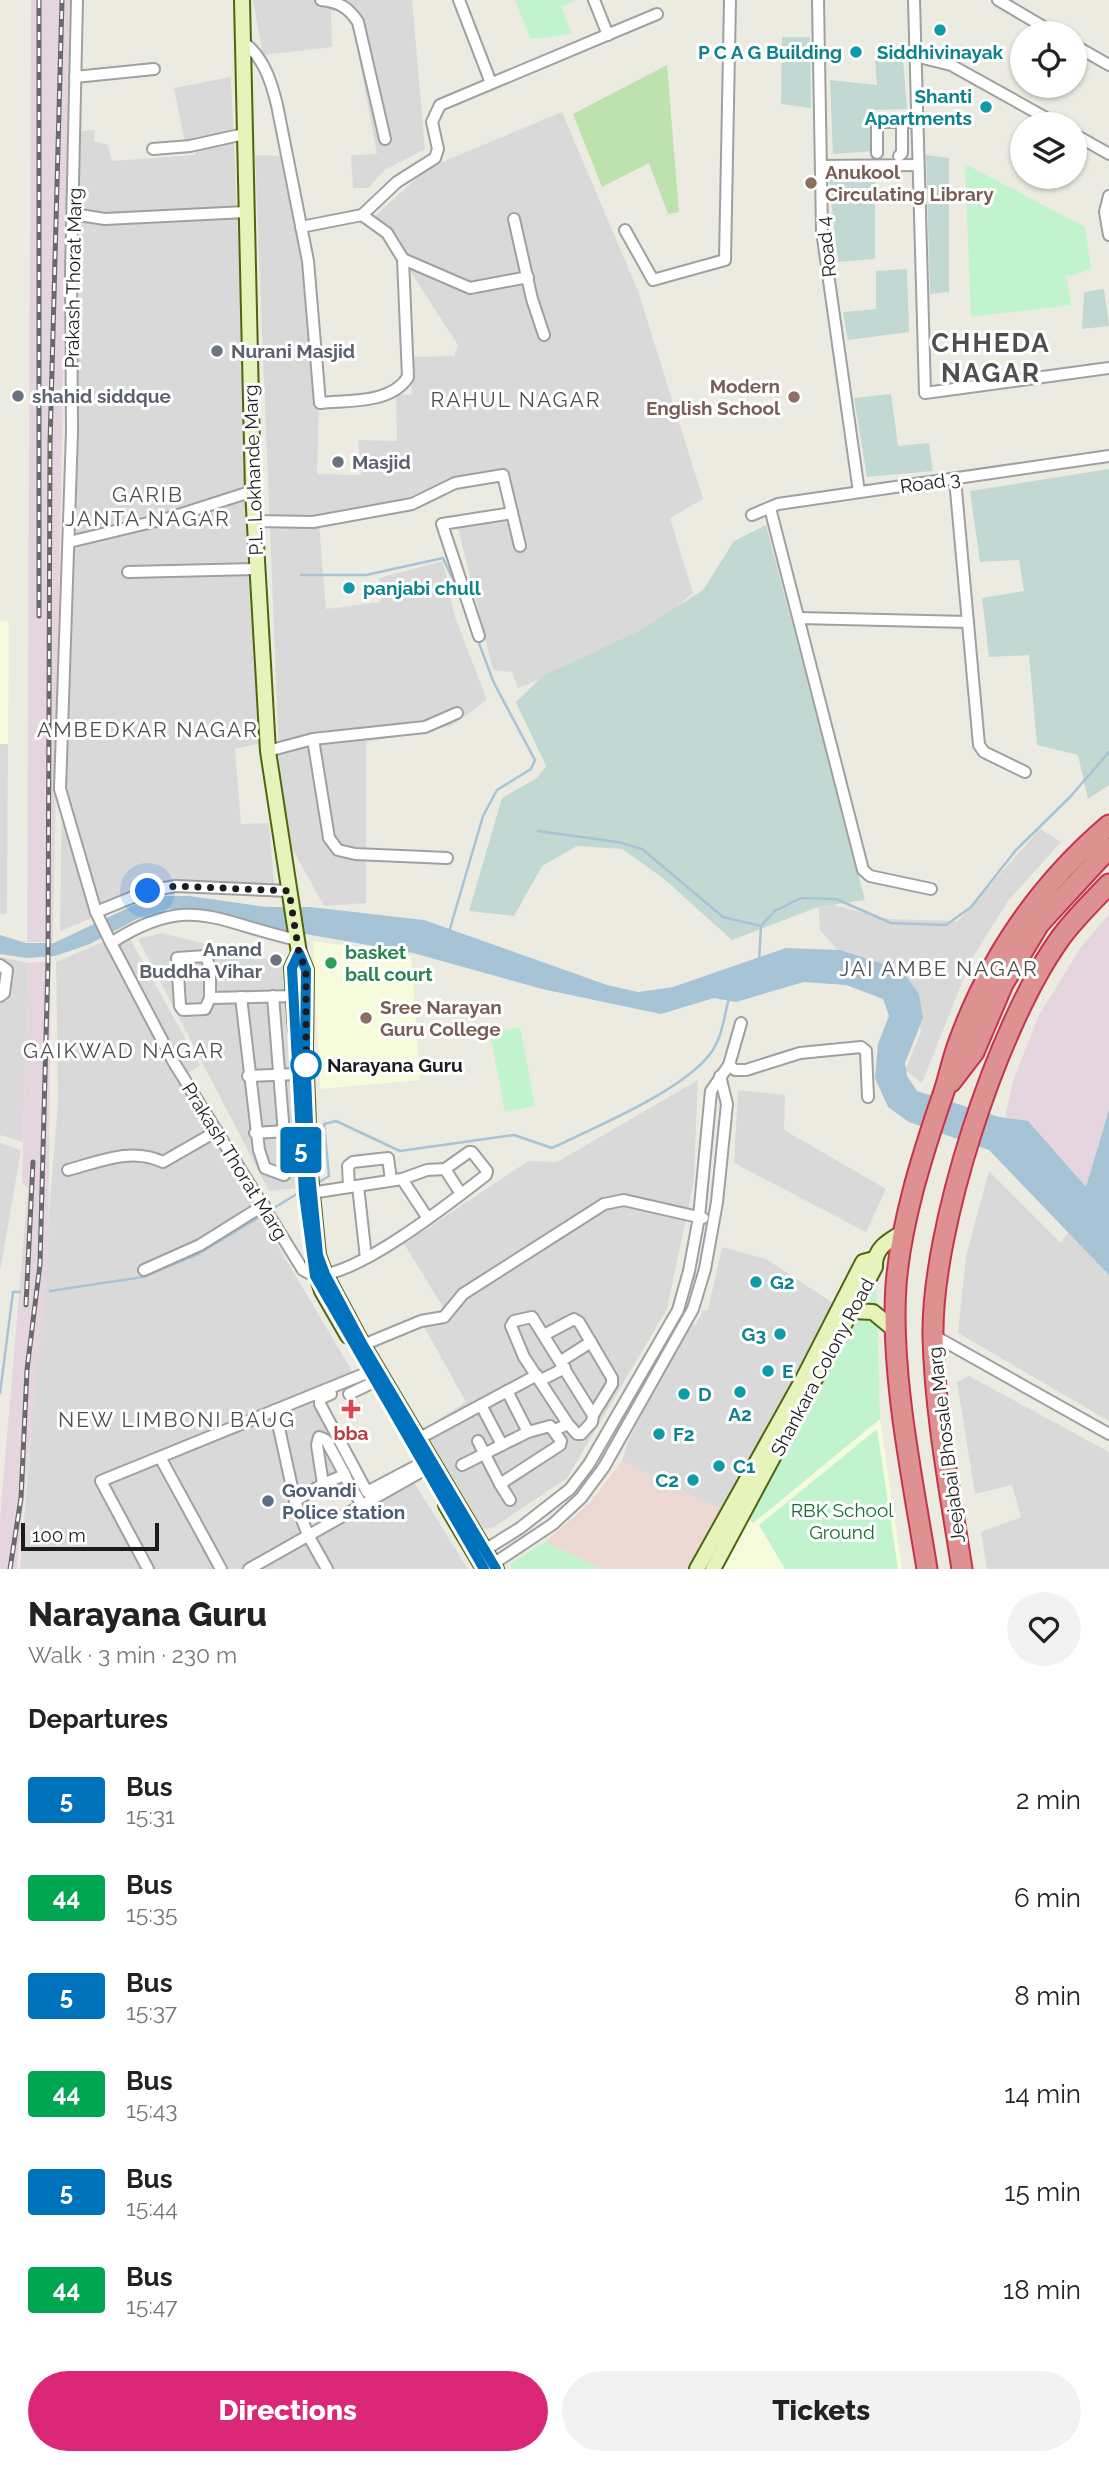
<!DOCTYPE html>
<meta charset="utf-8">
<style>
body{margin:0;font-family:Raleway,sans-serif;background:#f2f2f2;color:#222;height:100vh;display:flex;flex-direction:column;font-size:26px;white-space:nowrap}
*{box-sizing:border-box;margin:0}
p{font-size:23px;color:#767676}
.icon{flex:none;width:38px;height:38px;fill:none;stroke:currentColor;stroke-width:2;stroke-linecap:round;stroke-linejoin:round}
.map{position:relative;height:1569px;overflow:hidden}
.panel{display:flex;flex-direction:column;background:#fff;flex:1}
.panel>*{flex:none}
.badge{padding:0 14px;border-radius:5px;font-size:24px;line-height:46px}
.controls{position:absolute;left:1010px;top:21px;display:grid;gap:14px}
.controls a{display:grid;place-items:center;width:77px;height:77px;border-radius:50%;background:#fff;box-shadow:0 2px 5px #0004;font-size:35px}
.scale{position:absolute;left:21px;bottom:18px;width:138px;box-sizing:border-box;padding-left:7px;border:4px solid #1c1c1c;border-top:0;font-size:19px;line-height:24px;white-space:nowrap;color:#1c1c1c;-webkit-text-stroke:5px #fff;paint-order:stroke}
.you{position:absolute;width:35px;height:35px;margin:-18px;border:5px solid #fff;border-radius:50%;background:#1a73e8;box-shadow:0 0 0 10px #1a73e833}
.map>.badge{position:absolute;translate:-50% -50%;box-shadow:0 0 0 4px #fff}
h2{padding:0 28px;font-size:26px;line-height:63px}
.round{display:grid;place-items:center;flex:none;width:74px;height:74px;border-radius:37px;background:#f2f2f2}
.head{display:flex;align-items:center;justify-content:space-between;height:119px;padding:0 28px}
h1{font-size:33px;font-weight:800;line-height:52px}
.button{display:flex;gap:14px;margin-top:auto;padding:14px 28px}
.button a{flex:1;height:80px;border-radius:42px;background:#db2777;color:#fff;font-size:28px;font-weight:800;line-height:80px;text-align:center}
.button a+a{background:#f2f2f2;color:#222}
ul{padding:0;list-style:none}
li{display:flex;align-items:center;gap:21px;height:98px;padding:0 28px}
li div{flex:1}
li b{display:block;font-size:26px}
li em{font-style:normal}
li .badge{min-width:77px;font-weight:700;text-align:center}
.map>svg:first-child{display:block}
.residential{fill:#dad9d9}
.commercial{fill:#ecd8d3}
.industrial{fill:#e5d5df}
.education{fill:#f6fbdc}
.grass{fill:#bde2ad}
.wetland{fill:#c1d9d2}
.park{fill:#c2f3cf}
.water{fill:#a7c3d6}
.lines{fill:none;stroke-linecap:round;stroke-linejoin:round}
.stream{stroke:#a7c3d6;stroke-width:2.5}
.street-casing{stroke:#a0a0a0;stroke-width:14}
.secondary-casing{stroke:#4e670f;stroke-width:18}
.highway-casing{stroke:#c6344c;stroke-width:23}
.street{stroke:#fff;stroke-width:10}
.secondary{stroke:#e6f3ba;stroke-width:14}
.highway{stroke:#dd9191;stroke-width:19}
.rail-casing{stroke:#6a6a6a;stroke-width:5}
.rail{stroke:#fff;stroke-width:2.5;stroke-dasharray:8;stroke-linecap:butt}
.line-casing{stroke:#fff;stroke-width:16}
.line{stroke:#0072bc;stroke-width:10}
.walk{stroke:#1c1c1c;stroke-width:7;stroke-dasharray:0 12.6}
.culture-dot{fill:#0f9aa8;stroke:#fff;stroke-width:2.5}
.education-dot{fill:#8d6e63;stroke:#fff;stroke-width:2.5}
.worship-dot{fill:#6b7280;stroke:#fff;stroke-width:2.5}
.leisure-dot{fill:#2e9e5b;stroke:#fff;stroke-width:2.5}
.stop-dot{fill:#fff;stroke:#0072bc;stroke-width:3.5}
.health-dot{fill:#e0444e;stroke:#fff;stroke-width:2.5}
.service-dot{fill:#5c6f8a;stroke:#fff;stroke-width:2.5}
.labels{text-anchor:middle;stroke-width:6;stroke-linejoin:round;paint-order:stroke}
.culture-label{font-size:19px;font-weight:bold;fill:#0d838f;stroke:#fff;text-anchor:start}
.education-label{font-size:19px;font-weight:bold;fill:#785e54;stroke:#fff;text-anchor:start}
.street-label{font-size:19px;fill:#1c1c1c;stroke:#fff}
.worship-label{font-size:19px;font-weight:bold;fill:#5b616d;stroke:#fff;text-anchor:start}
.leisure-label{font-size:19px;font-weight:bold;fill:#27864d;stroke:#fff;text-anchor:start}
.stop-label{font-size:19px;font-weight:bold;fill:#1c1c1c;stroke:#fff;text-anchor:start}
.health-label{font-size:19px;font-weight:bold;fill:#be3a42;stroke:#fff}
.service-label{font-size:19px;font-weight:bold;fill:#4e5e75;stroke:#fff;text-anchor:start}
.park-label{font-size:19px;fill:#156f2d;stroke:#fff}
.neighbourhood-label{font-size:21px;letter-spacing:2px;fill:#4f4f4f;stroke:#fff}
.district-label{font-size:26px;font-weight:bold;letter-spacing:2px;fill:#4f4f4f;stroke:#fff}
</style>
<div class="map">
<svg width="1109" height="1569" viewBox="0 0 1109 1569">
<rect width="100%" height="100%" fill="#ecebe2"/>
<!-- residential -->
<g class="residential">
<path d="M253,0h159l13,149 -40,21 -17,18h-15l-2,-33 26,-1 -27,-144 -19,1 1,36 -69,8z"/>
<path d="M231,77l30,666 -26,6 6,75 28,-1 6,70 -109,-5 -106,43 12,-799 23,-2 -1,11 14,4 4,16 83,-6 2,-11h-12l-11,-56z"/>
<path d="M562,112l76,179 65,208 -33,19 23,75 -57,49 -118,46 -6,-16 -19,-2 -37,-150 55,-4 -5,-46 -54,7 -87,40 -46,7 7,85 55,-7 -2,-24 64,-17 11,53 33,86 -36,26 -85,16v161l-42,3 -42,-76 -27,-675 30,1 18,89 6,111h5l5,42 -2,76 44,1 -3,-35 39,1 -1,-47 16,1 -4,-38 46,-1 4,-11 -53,-82 -37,-41 60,-54z"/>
<path d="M0,744h8l-1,170h-7z"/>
<path d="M1040,829l21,13 -53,59 -37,59 -49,123 -17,-13 16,-38 -7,-44 -16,-19 -61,-20 -17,-19 -2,-29 70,18 70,2z"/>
<path d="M162,933l124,31 13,224 -30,3 -131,-252z"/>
<path d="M129,937l71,128 -21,14 173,292 -47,30 10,-2 42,83 -57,22 9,27 104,-50 55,88h-448l38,-467 -2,-140 47,-20 6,7z"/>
<path d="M0,957l28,6 -5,179 -23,-7z"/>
<path d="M698,1080l-4,100 -27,129 -100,169 -73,49 -11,2 -59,-100 42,-27 -43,-77 28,-5 -47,-76 124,-83 29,1z"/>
<path d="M738,1090l47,5 -1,35 102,59 -20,43 -132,-69z"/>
<path d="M0,1143l21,7 -21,122z"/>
<path d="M989,1171l72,72 8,-12 40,44v146l-151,-88 8,-77z"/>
<path d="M722,1247l44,12 70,46 -108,208 -106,-52 7,-22 59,-117 8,3 7,-15h5z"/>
<path d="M969,1376l140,76v117h-122l-6,-37 40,-15 -9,-32 -37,9 -18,-112z"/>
</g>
<!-- commercial -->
<path class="commercial" d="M622,1461l100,49 -34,59h-87l-56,-27 45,-39z"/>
<!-- industrial -->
<g class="industrial">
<path d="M31,0h39l-17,942h-26z"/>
<path d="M1109,914v196l-23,78 -58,-66 -23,-5 9,-39 25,-63 42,-68z"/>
<path d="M51,961l-3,303 -31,305h-17v-50l28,-331 -6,-5 6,-220z"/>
</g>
<!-- education -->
<g class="education">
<path d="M0,621l9,1 -1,122h-8z"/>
<path d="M313,941l98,15 9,124 -100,9z"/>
<path d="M880,1419l22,150h-189l32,-57 8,11z"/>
</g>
<!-- grass -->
<path class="grass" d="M667,65l12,147 -11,2 -19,-51 -47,24 -29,-73z"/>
<!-- wetland -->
<g class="wetland">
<path d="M782,37h28l1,71 -30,-4z"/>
<path d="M903,60l4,49 -34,1 1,41 -41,3 -3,-74 47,5 -2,-24z"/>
<path d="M926,155l23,3v134l-19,2z"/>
<path d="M828,174l47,1v84l-37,3z"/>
<path d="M907,269l2,63 -61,8 -5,-28 33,-3v-38z"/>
<path d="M1104,289l5,37 -27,3 2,-37z"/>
<path d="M891,394l7,52 31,-3 4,28 -66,6 -13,-79z"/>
<path d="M1109,469v316l-21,14 -10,-44 -41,-10 -8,-90 -40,2 -7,-59 42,-7 -5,-31 -39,2 -10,-71z"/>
<path d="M766,525l99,375 -47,7 -86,33 -69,-62 -41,-29 -45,-3 -35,20 -28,50 -45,-5 33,-113 35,-20 9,-12 -30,-64 27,-26 98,-46 62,-40 31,-49z"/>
</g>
<!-- park -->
<g class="park">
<path d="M515,0h62l-16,7 11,27 -41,5z"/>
<path d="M965,164l120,63 6,41 -19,8 -6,-2 5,31 -100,12z"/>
<path d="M520,1027l15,79 -30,6 -15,-79z"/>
<path d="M876,1273l4,146 -127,104 -8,-11z"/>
<path d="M877,1429l21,140h-113l-26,-44z"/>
<path d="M545,1542l56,27h-90v-6z"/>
</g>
<!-- water -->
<path class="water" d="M153,896h36l78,11h43l114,13 183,65 31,7 35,-5 113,-39 54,2 50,16 16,10 13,18 4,24 -18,45 2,13 10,15 82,26 29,4 58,66 23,-77v165l-120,-125 -80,-28 -21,-15 -13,-29 3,-34 11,-28 -6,-17 -37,-14 -42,-3 -68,20 -22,-4 -53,16 -119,-25 -129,-36 -141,-25 -74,-18 -31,-1 -30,10 -47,25 -35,12 -28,2 -27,-4v-19l26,8h28z"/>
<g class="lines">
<!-- stream -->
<g class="stream">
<path d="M301,575h65l77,-17 16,34"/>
<path d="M538,831l80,11 24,7 81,68 38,9"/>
<path d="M449,932l34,-116 14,-26 34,-21 4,-9 -41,-77 -17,-45"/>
<path d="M759,961l2,-35 14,-15 26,-13 35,1 55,24 55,2 25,-18 45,-57 54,-53 39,-45"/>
<path d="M316,1184l13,-8 -5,-52 12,-3 64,30 114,-16 38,13c42,-20 130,-57 158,-94 12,-15 14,-37 19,-56"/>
<path d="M274,1208l26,-16"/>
<path d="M50,1291l93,-14 55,-23 63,-38"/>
<path d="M0,1393l13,-101h7"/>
</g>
<defs>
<g id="street">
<path d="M77,0l-6,274 1,158 -12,357 36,123 13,27 64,122 130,209c5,3 10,5 15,5 42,-1 133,-73 168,-100l1,-4 -15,-19h-3l-24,17 -18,1 -25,9"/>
<path d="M321,0c18,2 27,7 37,22l27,117"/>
<path d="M459,0l32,83"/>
<path d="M594,0l14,35"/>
<path d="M818,0l4,231 37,261"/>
<path d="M914,0l11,393 184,-25"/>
<path d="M998,0l56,33"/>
<path d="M242,41c21,15 29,39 35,64l31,156 12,142c29,-3 71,1 88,-26l-5,-118 -16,-26 -25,-18"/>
<path d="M1074,45l35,20"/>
<path d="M915,56l36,9 106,59"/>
<path d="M75,77l79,-8"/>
<path d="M1074,134l35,20"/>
<path d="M153,149l37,-3 54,-12"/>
<path d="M877,153v-31h40"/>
<path d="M899,156l3,-3v-31"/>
<path d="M821,166l97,-1"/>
<path d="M1109,196l-4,16 4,23"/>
<path d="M73,214l32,5 141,-7"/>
<path d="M514,219l18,80 12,36"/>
<path d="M301,227l61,-12 35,-33 38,-24 3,-9 -6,-27 8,-17 217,-91"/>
<path d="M625,230l28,50 72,-20 5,-260"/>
<path d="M403,259l67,29 58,-11"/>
<path d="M955,479l24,266 5,7 41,20"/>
<path d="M770,508l93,362 7,6 61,13"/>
<path d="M752,515l26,-11 331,-48"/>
<path d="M254,521l59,1 99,-18 43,-21 48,-8 17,71"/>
<path d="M69,542l100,-24 84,-27"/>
<path d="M128,572l129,-3"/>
<path d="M799,618l169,4"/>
<path d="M479,636l-37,-112 70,-11"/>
<path d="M313,739l16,99 9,12 17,4 92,4"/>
<path d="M268,751l45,-12 112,-12 32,-14"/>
<path d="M96,912l52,-21 28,-5 113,5"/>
<path d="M111,943c79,-51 104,-21 186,-3"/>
<path d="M0,965l7,5 -3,23 -4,3"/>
<path d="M241,997l18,153 6,18 19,7 3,-3 -14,-176"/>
<path d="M210,998l-5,11 -22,1 -3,-4 -3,-48 29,-2 4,13v29l85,-2"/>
<path d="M729,1065l6,5h11l54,-17 61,-6 5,4 2,46"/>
<path d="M248,1076l50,-2"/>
<path d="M255,1133l45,-3"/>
<path d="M445,1169l16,25"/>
<path d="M68,1170c33,-9 64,-23 95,-8l54,-31"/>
<path d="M358,1186l8,72"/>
<path d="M349,1187l-1,-21 5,-4 35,-4 3,22"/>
<path d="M304,1194l98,-15 25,38"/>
<path d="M144,1270l56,-25 64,-40"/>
<path d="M544,1335l30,-16 5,3 33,56v6l-19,31"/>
<path d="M933,1335l176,99"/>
<path d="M363,1345l58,-24 23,-4 19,-23 141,-90 20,-4 79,18"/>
<path d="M561,1361l30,-19"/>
<path d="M541,1380l24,-12"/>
<path d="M331,1394l-11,5v5l47,88 55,-29"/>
<path d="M349,1394l25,-12"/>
<path d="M481,1405l21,40"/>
<path d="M275,1410l20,91 13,34 19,34"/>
<path d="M555,1430l13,-6 9,10h4l11,-12 1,-7 -61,-98 -18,4 -3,5 13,31 44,67"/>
<path d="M418,1439l119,-64"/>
<path d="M478,1441l22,43 60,-39 1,-4 -11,-15 -22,6"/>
<path d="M161,1459l60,110"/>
<path d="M462,1465l66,-33 -21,-41"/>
<path d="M323,1484l21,-9 18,30"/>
<path d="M500,1484l10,16"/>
<path d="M295,1501l28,-17 -6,-39 2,-8 7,3 20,37"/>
<path d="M480,1553l40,-25 50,-39 19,-25 89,-154 11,-39 10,-54 12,-126 18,-26 12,-42"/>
<path d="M493,1564l60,-40 28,-26 23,-31 89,-158 12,-40 12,-67 10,-98 -7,-28"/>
<path d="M148,1569l-47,-88 268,-109"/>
<path d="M249,1569l184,-104"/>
</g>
<g id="secondary">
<path d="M242,0l11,491 15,260 31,202 7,17 -1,80 5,124 8,81 7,19 38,71 133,224"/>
<path d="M296,1030l-4,-62 7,-15"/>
<path d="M313,1263l9,28 26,45"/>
<path d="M851,1311l22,1 23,19"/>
<path d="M446,1505l38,64"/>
<path d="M697,1569l105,-188 61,-119 11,-3"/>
<path d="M713,1569l162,-302c-1,-20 15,-27 30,-36"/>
</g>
<g id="highway">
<path d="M951,1082l23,-30 29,-68 36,-60 70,-76"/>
<path d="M927,1569c-14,-88 -37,-195 -31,-284 5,-62 25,-126 45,-185 7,-18 10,-37 17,-56 31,-86 82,-160 151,-219"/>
<path d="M962,1569c-12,-77 -27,-154 -29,-232 -2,-107 64,-310 126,-397 14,-20 33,-38 50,-56"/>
</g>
</defs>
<!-- street casing -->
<use href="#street" class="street-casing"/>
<!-- secondary casing -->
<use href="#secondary" class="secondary-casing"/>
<!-- highway casing -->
<use href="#highway" class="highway-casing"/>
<!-- street -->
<use href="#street" class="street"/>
<!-- secondary -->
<use href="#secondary" class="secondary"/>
<!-- highway -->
<use href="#highway" class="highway"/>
<defs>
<g id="rail">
<path d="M39,0v616"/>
<path d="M26,1305l7,-143"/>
<path d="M10,1569l11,-71 6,-128 13,-106 8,-302 2,-518 12,-444"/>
</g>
</defs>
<!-- rail casing -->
<use href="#rail" class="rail-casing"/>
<!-- rail -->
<use href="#rail" class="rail"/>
</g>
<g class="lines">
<defs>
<path id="line" d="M484,1569l-169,-293 -11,-82 -12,-226 7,-15 7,17 -1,80 5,124 8,81 7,19 38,71 133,224"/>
</defs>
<!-- line casing -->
<use href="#line" class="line-casing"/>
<!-- line -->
<use href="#line" class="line"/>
<!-- walk -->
<path class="walk" d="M148,891l28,-5 113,5 10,62 7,17v95"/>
</g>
<!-- markers -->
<g class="culture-dot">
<circle cx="940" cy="30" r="7"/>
<circle cx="856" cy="52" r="7"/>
<circle cx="986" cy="107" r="7"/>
<circle cx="349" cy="588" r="7"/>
<circle cx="756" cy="1282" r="7"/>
<circle cx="780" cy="1334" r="7"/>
<circle cx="768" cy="1371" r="7"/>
<circle cx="740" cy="1392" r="7"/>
<circle cx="684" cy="1394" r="7"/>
<circle cx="659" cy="1434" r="7"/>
<circle cx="719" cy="1466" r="7"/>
<circle cx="693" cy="1480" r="7"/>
</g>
<g class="education-dot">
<circle cx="811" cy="183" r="7"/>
<circle cx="794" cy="397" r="7"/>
<circle cx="366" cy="1018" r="7"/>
</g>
<g class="worship-dot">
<circle cx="217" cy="351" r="7"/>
<circle cx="18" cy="396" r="7"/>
<circle cx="338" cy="462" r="7"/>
<circle cx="276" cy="960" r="7"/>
</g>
<circle class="leisure-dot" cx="331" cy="963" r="7"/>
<circle class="stop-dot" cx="306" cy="1065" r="14"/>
<path class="health-dot" d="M347.5 1398.5h7v7h7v7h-7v7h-7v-7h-7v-7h7z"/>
<circle class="service-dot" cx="268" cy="1501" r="7"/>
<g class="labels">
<!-- culture labels -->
<g class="culture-label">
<text x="842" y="59" text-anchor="end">P C A G Building</text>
<text x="940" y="59" text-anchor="middle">Siddhivinayak</text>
<text x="972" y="103" text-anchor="end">Shanti<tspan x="972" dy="22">Apartments</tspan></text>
<text x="363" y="595">panjabi chull</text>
<text x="770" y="1289">G2</text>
<text x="766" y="1341" text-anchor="end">G3</text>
<text x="782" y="1378">E</text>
<text x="698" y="1401">D</text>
<text x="740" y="1421" text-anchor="middle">A2</text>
<text x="673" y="1441">F2</text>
<text x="733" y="1473">C1</text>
<text x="679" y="1487" text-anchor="end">C2</text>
</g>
<!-- education labels -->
<g class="education-label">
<text x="825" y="179">Anukool<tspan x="825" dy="22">Circulating Library</tspan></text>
<text x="780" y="393" text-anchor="end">Modern<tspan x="780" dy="22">English School</tspan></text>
<text x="380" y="1014">Sree Narayan<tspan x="380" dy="22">Guru College</tspan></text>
</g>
<!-- street labels -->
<g class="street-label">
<text transform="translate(826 247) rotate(-96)" y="7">Road 4</text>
<text transform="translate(73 278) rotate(-89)" y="7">Prakash Thorat Marg</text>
<text transform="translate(253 470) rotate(-92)" y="7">P.L. Lokhande Marg</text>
<text transform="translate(930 482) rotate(-8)" y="7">Road 3</text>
<text transform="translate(235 1161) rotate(58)" y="7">Prakash Thorat Marg</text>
<text transform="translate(822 1367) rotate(-62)" y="7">Shankara Colony Road</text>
<text transform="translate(946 1445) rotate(-97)" y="7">Jeejabai Bhosale Marg</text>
</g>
<!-- worship labels -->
<g class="worship-label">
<text x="231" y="358">Nurani Masjid</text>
<text x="32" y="403">shahid siddque</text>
<text x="352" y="469">Masjid</text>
<text x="262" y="956" text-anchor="end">Anand<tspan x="262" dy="22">Buddha Vihar</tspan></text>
</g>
<!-- leisure labels -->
<g class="leisure-label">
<text x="345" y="959">basket<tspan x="345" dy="22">ball court</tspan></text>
</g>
<!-- stop labels -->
<g class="stop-label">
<text x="327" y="1072">Narayana Guru</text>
</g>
<!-- health labels -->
<g class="health-label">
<text x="351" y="1440">bba</text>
</g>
<!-- service labels -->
<g class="service-label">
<text x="282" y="1497">Govandi<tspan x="282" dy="22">Police station</tspan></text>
</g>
<!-- park labels -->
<g class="park-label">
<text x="842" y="1517">RBK School<tspan x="842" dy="22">Ground</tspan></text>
</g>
<!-- neighbourhood labels -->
<g class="neighbourhood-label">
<text x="516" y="407">RAHUL NAGAR</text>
<text x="148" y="502">GARIB<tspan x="148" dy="24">JANTA NAGAR</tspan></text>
<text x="148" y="737">AMBEDKAR NAGAR</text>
<text x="939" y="976">JAI AMBE NAGAR</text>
<text x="124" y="1058">GAIKWAD NAGAR</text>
<text x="177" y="1427">NEW LIMBONI BAUG</text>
</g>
<!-- district labels -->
<g class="district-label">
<text x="991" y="352">CHHEDA<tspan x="991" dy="30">NAGAR</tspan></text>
</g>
</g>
</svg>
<div class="controls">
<a><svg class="icon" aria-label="locate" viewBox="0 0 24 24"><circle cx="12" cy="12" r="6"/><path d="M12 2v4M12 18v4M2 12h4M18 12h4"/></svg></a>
<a><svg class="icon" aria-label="layers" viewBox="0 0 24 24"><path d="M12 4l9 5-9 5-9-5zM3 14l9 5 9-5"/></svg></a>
</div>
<div class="scale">100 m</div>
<div class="you" style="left:148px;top:891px"></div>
<b class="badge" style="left:301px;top:1150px;background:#0072bc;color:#fff">5</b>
</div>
<section class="panel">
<div class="head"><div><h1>Narayana Guru</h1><p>Walk · 3 min · 230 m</p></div><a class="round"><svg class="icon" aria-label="heart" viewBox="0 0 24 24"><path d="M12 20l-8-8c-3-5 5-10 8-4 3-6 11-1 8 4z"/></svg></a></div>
<h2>Departures</h2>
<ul>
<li><span class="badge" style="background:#0072bc;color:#fff">5</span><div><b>Bus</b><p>15:31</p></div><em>2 min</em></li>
<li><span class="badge" style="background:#00a651;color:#fff">44</span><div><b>Bus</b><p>15:35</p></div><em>6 min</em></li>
<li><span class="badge" style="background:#0072bc;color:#fff">5</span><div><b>Bus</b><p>15:37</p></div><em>8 min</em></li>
<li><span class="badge" style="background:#00a651;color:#fff">44</span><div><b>Bus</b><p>15:43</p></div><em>14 min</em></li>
<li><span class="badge" style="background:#0072bc;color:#fff">5</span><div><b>Bus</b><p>15:44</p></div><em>15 min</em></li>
<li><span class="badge" style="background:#00a651;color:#fff">44</span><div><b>Bus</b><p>15:47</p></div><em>18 min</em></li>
</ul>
<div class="button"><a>Directions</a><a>Tickets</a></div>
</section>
